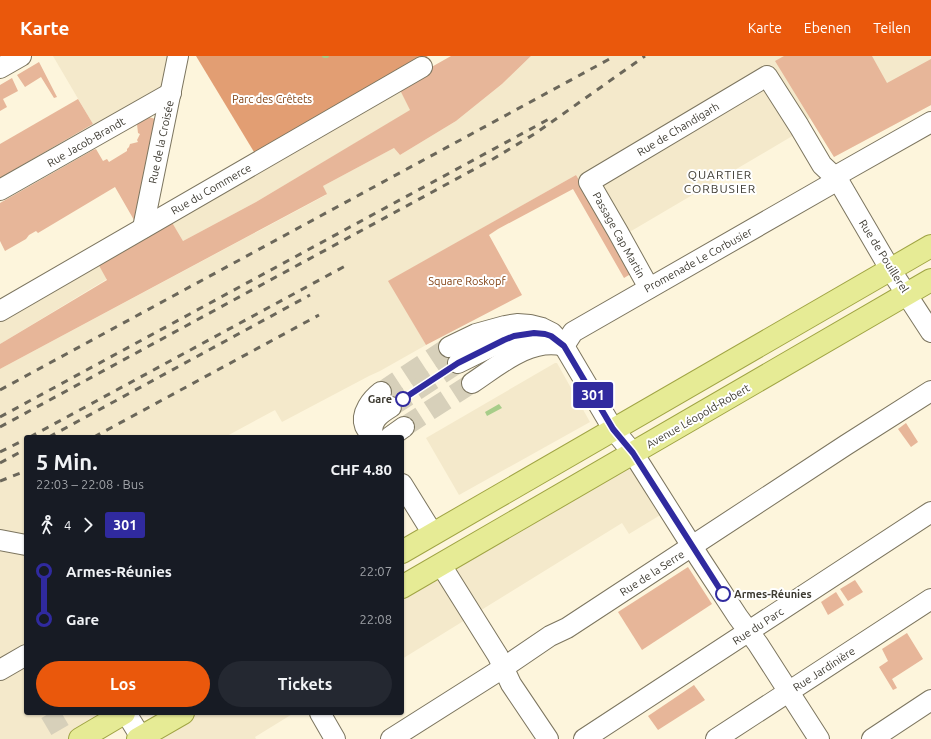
<!DOCTYPE html>
<html lang="de">
<meta charset="utf-8">
<style>
body{margin:0;font-family:Ubuntu,sans-serif;background:#242831;color:#f1f3f6;height:100vh;display:flex;flex-direction:column;font-size:15px;white-space:nowrap}
*{box-sizing:border-box;margin:0}
p{font-size:13px;color:#9ea1a6}
.icon{flex:none;width:22px;height:22px;fill:none;stroke:currentColor;stroke-width:2;stroke-linecap:round;stroke-linejoin:round}
.map{position:relative;flex:1;overflow:hidden}
.panel{position:absolute;left:24px;top:379px;width:380px;height:280px;display:flex;flex-direction:column;background:#171b24;border-radius:4px;box-shadow:0 1px 3px #0004}
.panel>*{flex:none}
.badge{padding:0 8px;border-radius:3px;font-size:14px;line-height:26px}
.map>.badge{position:absolute;translate:-50% -50%;box-shadow:0 0 0 2px #fff}
.legs{display:flex;align-items:center;gap:6px;height:44px;padding:0 12px;font-size:13px}
.legs p{margin-inline-start:auto}
.head{display:flex;align-items:center;justify-content:space-between;height:68px;padding:0 12px}
h1{font-size:22px;font-weight:700;line-height:30px}
.action{display:flex;gap:8px;margin-top:auto;padding:8px 12px}
.action a{flex:1;height:46px;border-radius:24px;background:#ea580c;color:#fff;font-size:16px;font-weight:700;line-height:46px;text-align:center}
.action a+a{background:#242831;color:#f1f3f6}
ul{padding:0 12px;list-style:none}
li{display:flex;align-items:center;gap:14px;height:48px;font-size:15px}
li i{display:grid;place-items:center;width:6px;height:100%;margin:0 5px;background:currentColor}
li i::after{content:'';width:10px;height:10px;margin:-5px;border:3px solid;border-radius:50%;background:#171b24}
li p{margin-inline-start:auto}
li:first-child i{background:linear-gradient(#0000 50%,currentColor 0)}
li:last-child i{background:linear-gradient(currentColor 50%,#0000 0)}
header{display:flex;align-items:center;gap:24px;box-sizing:border-box;height:56px;padding:0 20px;background:#ea580c;color:#fff}
header strong{font-size:19px}
nav{display:flex;gap:22px;margin-inline-start:auto;font-size:14px}
.map>svg:first-child{display:block}
.built{fill:#f4e9cb}
.green{fill:#e7b699}
.forest{fill:#e29e73}
.water{fill:#a7cd89}
.lines{fill:none;stroke-linecap:round;stroke-linejoin:round}
.stream{stroke:#a7cd89;stroke-width:4}
.minor-tunnel{stroke:#d7d0ba;stroke-width:20;stroke-dasharray:20 10;stroke-linecap:butt}
.minor-casing{stroke:#7c755f;stroke-width:22}
.major-casing{stroke:#a0a444;stroke-width:24}
.minor{stroke:#fff;stroke-width:20}
.major{stroke:#e6eb95;stroke-width:22}
.rail{stroke:#6b675a;stroke-width:3;stroke-dasharray:7 7;stroke-linecap:butt}
.line-1-casing{stroke:#fff;stroke-width:9}
.line-1{stroke:#302a9f;stroke-width:6}
.stop-1-dot{fill:#fff;stroke:#302a9f;stroke-width:2}
.labels{text-anchor:middle;stroke-width:4;stroke-linejoin:round;paint-order:stroke}
.park-label{font-size:11px;fill:#824214;stroke:#fff}
.street-label{font-size:11px;fill:#3e3b32;stroke:#fff}
.stop-label{font-size:11px;font-weight:bold;fill:#3e3b32;stroke:#fff;text-anchor:end}
.neighbourhood-label{font-size:12px;letter-spacing:1px;fill:#3e3b32;stroke:#fff}
</style>
<header>
<strong>Karte</strong>
<nav><a>Karte</a><a>Ebenen</a><a>Teilen</a></nav>
</header>
<div class="map">
<svg width="931" height="683" viewBox="0 0 931 683">
<rect width="100%" height="100%" fill="#fdf5dc"/>
<!-- built -->
<g class="built">
<path d="M53,0h122l-7,35 -71,40z"/>
<path d="M531,0h400v49l-97,52 -24,-39 -10,6 -6,11 -178,105 -40,-65 -187,106 37,64 -46,26 -11,5 -87,46 -7,-12 -50,27h-199v276h88l-45,26h-69v-370l326,-174 -3,-9 71,-38 6,7 56,-34 46,-37z"/>
<path d="M398,30l13,24 -155,92 -73,39 -13,-22z"/>
<path d="M97,206l10,17 -107,65v-23z"/>
<path d="M555,307h2l33,59 -131,73 -33,-57z"/>
<path d="M631,408l31,50 -33,20 -7,-11 -220,136v-64z"/>
<path d="M194,657h100l-39,24 1,2h-108z"/>
</g>
<!-- green -->
<g class="green">
<path d="M451,0h80l-29,28 -46,37 -56,34 -6,-7 -71,38 4,8 -327,175v-25l107,-64 -10,-18 73,-43 13,22 73,-39 154,-92 -12,-24z"/>
<path d="M784,0h88l15,27 44,-24v46l-97,52 -59,-96z"/>
<path d="M39,6l18,35 -3,1 -13,-21 -16,10 -8,-12z"/>
<path d="M12,22l6,13 -15,8 4,8 -7,4v-26z"/>
<path d="M78,43l15,25 -93,54v-34z"/>
<path d="M149,61l6,2 -21,101 -19,-33 -77,46 -2,-2 -7,4 -3,4 -21,12 -5,-10v-38l93,-53 3,-1 7,12 4,-2 2,3 18,-11v-2l2,-2 1,-3 8,-2 -1,-2 3,-6 -2,-1 -1,-9z"/>
<path d="M576,119l40,65 18,32 -10,6 -51,-89 -75,40 -9,6 33,60 -96,50 -38,-64z"/>
<path d="M906,367l12,19 -7,5 -13,-18z"/>
<path d="M688,511l24,37 -70,46 -24,-38z"/>
<path d="M855,524l8,12 -15,9 -8,-12z"/>
<path d="M836,536l8,13 -16,10 -7,-13z"/>
<path d="M907,577l16,26 -31,20 5,9 -4,2 -14,-23 9,-6 -6,-12z"/>
<path d="M694,629l11,15 -47,30 -10,-14z"/>
</g>
<!-- forest -->
<path class="forest" d="M196,0h232l-171,101z"/>
<!-- water -->
<path class="water" d="M499,348l3,4 -15,8 -2,-4z"/>
<g class="lines">
<!-- stream -->
<path class="stream" d="M324,0h3"/>
<!-- minor-tunnel -->
<g class="minor-tunnel">
<path d="M381,336l68,-45"/>
<path d="M391,351l67,-44"/>
<path d="M404,371l68,-44"/>
<path d="M50,657l10,17"/>
</g>
<defs>
<g id="minor">
<path d="M0,12l21,-12"/>
<path d="M838,124l3,-7 90,-51"/>
<path d="M0,134l171,-97"/>
<path d="M143,172l35,-172"/>
<path d="M649,232l-31,-56 -29,-50 178,-106 32,50 23,39 16,15 52,89 41,63"/>
<path d="M0,255l422,-244"/>
<path d="M564,290l9,-14 265,-152"/>
<path d="M449,291l27,-13 29,-8 12,-2 13,1 12,3 10,5 12,13 49,83 20,24 67,106 38,58 20,27 61,95"/>
<path d="M458,307l55,-27 19,-3"/>
<path d="M472,327c26,-17 58,-46 92,-37"/>
<path d="M372,381c-2,-4 -5,-7 -7,-11 -5,-13 7,-27 16,-34"/>
<path d="M372,381c-1,-17 6,-22 19,-30"/>
<path d="M390,381l14,-10"/>
<path d="M402,428l31,50"/>
<path d="M0,484l26,5"/>
<path d="M441,509l57,91 13,28 37,55"/>
<path d="M0,614l26,-15"/>
<path d="M126,657l16,26"/>
<path d="M320,657l15,26"/>
<path d="M391,683l112,-71 47,-32 17,-8 279,-183 85,-54"/>
<path d="M584,683l347,-227"/>
<path d="M716,683l215,-140"/>
<path d="M872,683l59,-39"/>
</g>
<g id="major">
<path d="M402,496l529,-306"/>
<path d="M402,531l529,-307"/>
<path d="M80,683l44,-26"/>
<path d="M138,683l45,-26"/>
</g>
</defs>
<!-- minor casing -->
<use href="#minor" class="minor-casing"/>
<!-- major casing -->
<use href="#major" class="major-casing"/>
<!-- minor -->
<use href="#minor" class="minor"/>
<!-- major -->
<use href="#major" class="major"/>
<!-- rail -->
<g class="rail">
<path d="M0,334l615,-334"/>
<path d="M0,361l549,-298"/>
<path d="M0,371l493,-268 43,-26 109,-77"/>
<path d="M30,381l317,-172"/>
<path d="M49,381l261,-142"/>
<path d="M94,381l225,-122"/>
<path d="M0,396l26,-13"/>
<path d="M0,407l26,-14"/>
<path d="M0,425l26,-10"/>
</g>
</g>
<g class="lines">
<defs>
<path id="line-1" d="M403,343l55,-36 46,-23 10,-4 20,-3 11,1 6,2 13,10 49,83 20,24 90,141"/>
</defs>
<!-- line-1 casing -->
<use href="#line-1" class="line-1-casing"/>
<!-- line-1 -->
<use href="#line-1" class="line-1"/>
</g>
<!-- markers -->
<g class="stop-1-dot">
<circle cx="403" cy="343" r="7"/>
<circle cx="723" cy="538" r="7"/>
</g>
<g class="labels">
<!-- park labels -->
<g class="park-label">
<text x="272" y="47">Parc des Crêtets</text>
<text x="467" y="229">Square Roskopf</text>
</g>
<!-- street labels -->
<g class="street-label">
<text transform="translate(678 73) rotate(-31)" y="4">Rue de Chandigarh</text>
<text transform="translate(86 86) rotate(-30)" y="4">Rue Jacob-Brandt</text>
<text transform="translate(161 86) rotate(-78)" y="4">Rue de la Croisée</text>
<text transform="translate(211 133) rotate(-30)" y="4">Rue du Commerce</text>
<text transform="translate(619 179) rotate(61)" y="4">Passage Cap Martin</text>
<text transform="translate(884 200) rotate(58)" y="4">Rue de Pouillerel</text>
<text transform="translate(698 204) rotate(-29)" y="4">Promenade Le Corbusier</text>
<text transform="translate(698 360) rotate(-30)" y="4">Avenue Léopold-Robert</text>
<text transform="translate(652 517) rotate(-33)" y="4">Rue de la Serre</text>
<text transform="translate(758 570) rotate(-33)" y="4">Rue du Parc</text>
<text transform="translate(824 613) rotate(-33)" y="4">Rue Jardinière</text>
</g>
<!-- stop labels -->
<g class="stop-label">
<text x="392" y="347">Gare</text>
<text x="734" y="542" text-anchor="start">Armes-Réunies</text>
</g>
<!-- neighbourhood labels -->
<g class="neighbourhood-label">
<text x="720" y="123">QUARTIER<tspan x="720" dy="14">CORBUSIER</tspan></text>
</g>
</g>
</svg>
<b class="badge" style="left:593px;top:339px;background:#302a9f;color:#fff">301</b>
<section class="panel">
<div class="head"><div><h1>5 Min.</h1><p>22:03 – 22:08 · Bus</p></div><b>CHF 4.80</b></div>
<div class="legs"><svg class="icon" aria-label="walk" viewBox="0 0 24 24"><circle cx="13" cy="4" r="2"/><path d="M13 8l-2 6 4 7M11 14l-3 7M7 12l3-4h3l4 4"/></svg>4<svg class="icon" aria-label="forward" viewBox="0 0 24 24"><path d="M9 5l7 7-7 7"/></svg><b class="badge" style="background:#302a9f;color:#fff">301</b></div>
<ul>
<li><i style="color:#302a9f"></i><b>Armes-Réunies</b><p>22:07</p></li>
<li><i style="color:#302a9f"></i><b>Gare</b><p>22:08</p></li>
</ul>
<div class="action"><a>Los</a><a>Tickets</a></div>
</section>
</div>
